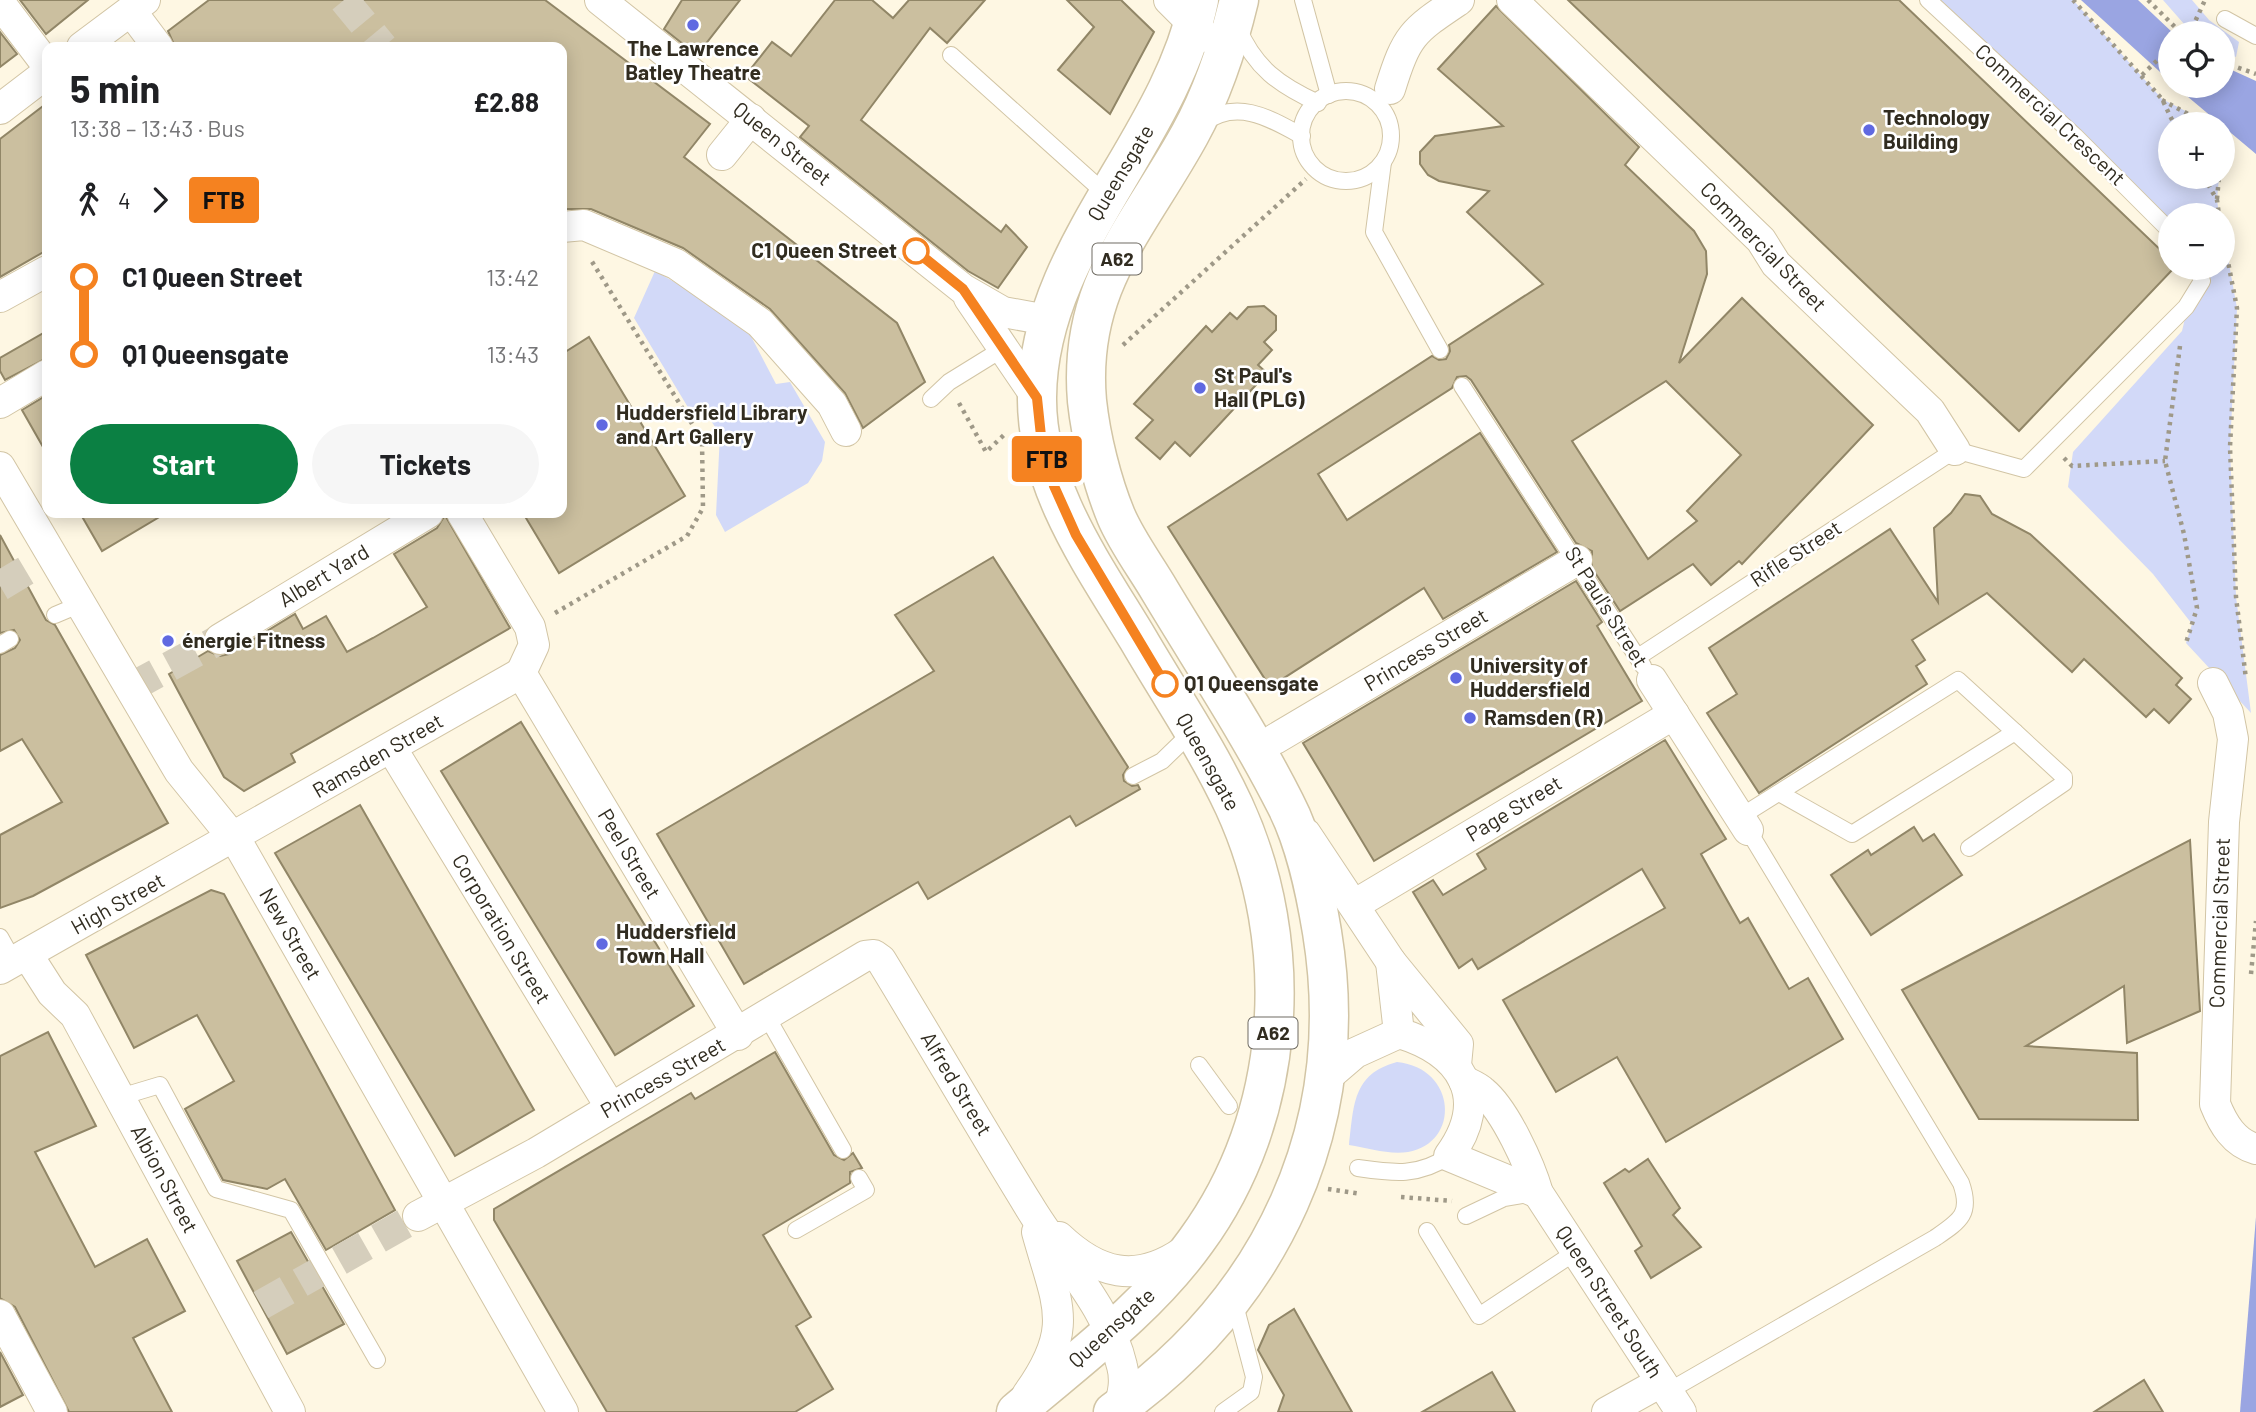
<!DOCTYPE html>
<meta charset="utf-8">
<style>
body{margin:0;font-family:Barlow,sans-serif;background:#f6f6f6;color:#202124;height:100vh;display:flex;flex-direction:column;font-size:26px;white-space:nowrap}
*{box-sizing:border-box;margin:0}
p{font-size:23px;color:#757577}
.icon{flex:none;width:38px;height:38px;fill:none;stroke:currentColor;stroke-width:2;stroke-linecap:round;stroke-linejoin:round}
.map{position:relative;flex:1;overflow:hidden}
.sheet{position:absolute;left:42px;top:42px;width:525px;height:476px;display:flex;flex-direction:column;background:#fff;border-radius:14px;box-shadow:0 4px 18px #0003}
.sheet>*{flex:none}
.badge{padding:0 14px;border-radius:5px;font-size:24px;line-height:46px}
.controls{position:absolute;left:2158px;top:21px;display:grid;gap:14px}
.controls a{display:grid;place-items:center;width:77px;height:77px;border-radius:50%;background:#fff;box-shadow:0 4px 18px #0003;font-size:35px}
.map>.badge{position:absolute;translate:-50% -50%;box-shadow:0 0 0 4px #fff}
.legs{display:flex;align-items:center;gap:10px;height:77px;padding:0 28px;font-size:23px}
.legs p{margin-inline-start:auto}
.overview{display:flex;align-items:center;justify-content:space-between;height:119px;padding:0 28px}
h1{font-size:38px;font-weight:700;line-height:52px}
.action{display:flex;gap:14px;margin-top:auto;padding:14px 28px}
.action a{flex:1;height:80px;border-radius:42px;background:#0b8043;color:#fff;font-size:28px;font-weight:700;line-height:80px;text-align:center}
.action a+a{background:#f6f6f6;color:#202124}
ul{padding:0 28px;list-style:none}
li{display:flex;align-items:center;gap:24px;height:77px;font-size:26px}
li i{display:grid;place-items:center;width:10px;height:100%;margin:0 9px;background:currentColor}
li i::after{content:'';width:18px;height:18px;margin:-9px;border:5px solid;border-radius:50%;background:#fff}
li p{margin-inline-start:auto}
li:first-child i{background:linear-gradient(#0000 50%,currentColor 0)}
li:last-child i{background:linear-gradient(currentColor 50%,#0000 0)}
.map>svg:first-child{display:block}
.green{fill:#d2d9f8}
.water{fill:#9aa5e2}
.building{fill:#cbbf9f;stroke:#918667;stroke-width:2;fill-rule:evenodd}
.lines{fill:none;stroke-linecap:round;stroke-linejoin:round}
.street-tunnel{stroke:#d5cebc;stroke-width:30;stroke-dasharray:30 15;stroke-linecap:butt}
.lane-casing{stroke:#d2c5a5;stroke-width:18}
.street-casing{stroke:#d2c5a5;stroke-width:32}
.highway-casing{stroke:#d2c5a5;stroke-width:41}
.path{stroke:#9f9988;stroke-width:4.5;stroke-dasharray:3.5 5;stroke-linecap:butt}
.lane{stroke:#fff;stroke-width:16}
.street{stroke:#fff;stroke-width:30}
.highway{stroke:#fff;stroke-width:38}
.line-1-casing{stroke:#fff;stroke-width:16}
.line-1{stroke:#f58220;stroke-width:10}
.poi-dot{fill:#6069e1;stroke:#fff;stroke-width:2.5}
.stop-1-dot{fill:#fff;stroke:#f58220;stroke-width:3.5}
.labels{text-anchor:middle;stroke-width:5;stroke-linejoin:round;paint-order:stroke}
.shield{fill:#fff;stroke:#6f6b63;stroke-width:2}
.shield-label{font-size:19px;font-weight:bold;fill:#312c20}
.poi-label{font-size:21px;font-weight:bold;fill:#312c20;stroke:#fff;text-anchor:start}
.street-label{font-size:21px;fill:#312c20;stroke:#fff}
.stop-label{font-size:21px;font-weight:bold;fill:#312c20;stroke:#fff;text-anchor:end}
</style>
<div class="map">
<svg width="2256" height="1412" viewBox="0 0 2256 1412">
<rect width="100%" height="100%" fill="#fef7e3"/>
<!-- green -->
<g class="green">
<path d="M1940,0h133l89,99 43,22 1,3h-36v53h49l-2,23 2,15h-49v15z"/>
<path d="M2163,0h29l17,20 30,22 -3,15 -13,-5 -1,-19h-30z"/>
<path d="M2223,231l14,77 -7,139 6,150 15,116 -65,-70 6,-19 -39,-50 -85,-87 5,-35 109,-121 15,-63h25z"/>
<path d="M655,271l88,50 33,63 14,-2 35,60 -3,19 -14,22 -83,49 -9,-17 4,-81 -18,-26 -10,6 -58,-96z"/>
<path d="M1397,1062c60,6 64,81 11,90 -19,3 -40,-4 -59,-7 5,-39 3,-71 48,-83z"/>
</g>
<!-- water -->
<g class="water">
<path d="M2081,0h57l35,33h-3v48z"/>
<path d="M2223,66l33,15v73l-81,-68h47z"/>
<path d="M2256,1217v195h-16z"/>
</g>
<!-- building -->
<g class="building">
<path d="M20,0h68l-42,34z"/>
<path d="M209,0h336l165,124 -26,33 213,166 28,59 -62,46 -18,-35 -75,-84 -87,-61 -92,-39h-29v-162h-387l-7,-16z"/>
<path d="M682,0h58l-43,55 -33,-26z"/>
<path d="M835,0h37l21,18 16,-18h76l-38,43 -17,-15 -69,92 140,112 5,-7 21,22 -29,41 -30,-17 -168,-134 9,-11 -64,-50 27,-34 19,14z"/>
<path d="M1067,0h54l33,32 -44,82 -52,-44 36,-43z"/>
<path d="M1568,0h331l271,259v9h4l-155,163z"/>
<path d="M1496,6l143,141 -14,18 69,66 12,20 1,23 -28,89 63,-65 131,127 -131,139 -3,-3 -28,24 -18,-21 -73,47 -28,-43v-17l-16,-8 -105,-163 -5,-4 -9,1 -5,11 -134,86 29,46 133,-87 77,119 -114,67 -19,-31 -154,99 -102,-160 264,-171 7,4 7,-1 4,-8 -1,-6 94,-61 -76,-72 22,-21 -50,-10 -11,-6 -8,-11v-12l15,-16 68,-10 -65,-57zM1666,381l75,74 -54,56 10,10 -49,38 -76,-118z"/>
<path d="M0,32l17,22 -17,13z"/>
<path d="M47,103v147l-47,27v-138z"/>
<path d="M1264,306l12,10v14l-12,12 8,8 -14,15 9,8 -77,83 -15,-14 -15,17 -24,-21 17,-18 -19,-16 72,-78 6,6 18,-19 7,6 11,-12z"/>
<path d="M47,331v27l-42,22 -5,-9v-13z"/>
<path d="M589,337l96,159 -126,77 -36,-60h39v-159z"/>
<path d="M47,395v59l-25,-44z"/>
<path d="M1965,494l15,2 12,18 38,20 27,25 125,119 -6,7 15,14 -22,24 -15,-14 -8,8 -62,-58 -12,13 -85,-79 -75,47 13,20 -9,6 11,18 -168,109 -52,-80 30,-19 -28,-46 181,-119 48,73 -4,-74 17,-15z"/>
<path d="M80,513h86l-64,38z"/>
<path d="M445,515l65,113 -219,126 4,8 -51,29 -20,-14 -55,-103 39,-23 12,5 9,-2 66,-40 8,15 23,-13 21,36 26,-14 54,-31 -33,-53 43,-26z"/>
<path d="M0,535l46,85 9,5 113,198 -135,73 -33,12v-73l62,-33 -40,-63 -22,12v-96l15,-7 5,-8 -6,-10 -14,3z"/>
<path d="M993,557l135,210 -5,8 1,6 8,5 6,-1 2,4 -64,37 -6,-10 -142,83 -10,-17 -174,102 -87,-150 277,-163 -39,-56z"/>
<path d="M1576,581l26,41 -5,4 45,75 -268,160 -71,-118z"/>
<path d="M521,722l173,284 -79,49 -174,-284z"/>
<path d="M1665,740l61,99 -25,15 39,69 8,-5 41,71 19,-11 35,61 -177,103 -49,-85 -61,35 -53,-92 162,-92 -23,-39 -164,100 -6,-10 -13,9 -46,-76 20,-12 10,15 43,-26 -9,-15z"/>
<path d="M360,805l174,305 -79,46 -180,-303z"/>
<path d="M1914,827l9,14 11,-7 28,41 -91,60 -40,-60 37,-25 3,5z"/>
<path d="M2190,840l10,171 -73,32 -3,-57 -98,60 111,7 1,67 -159,-1 -77,-129z"/>
<path d="M211,890l13,4 171,316 -69,40 -41,-71 -18,10 -44,-9 -38,-71 49,-28 -37,-66 -63,33 -48,-93z"/>
<path d="M48,1032l48,94 -61,26 60,115 52,-28 38,72 -52,27 39,74h-103l-54,-105 -15,-9v-242z"/>
<path d="M775,1052l59,103 10,5 9,-7 9,15 -12,4v11l-87,52 48,82 -15,9 37,63 -38,23h-188l-113,-192v-11l197,-116 4,6z"/>
<path d="M1648,1159l32,49 -7,7 28,32 -50,31 -16,-27 7,-5 -38,-63 21,-14 4,3z"/>
<path d="M291,1232l53,92 -57,30 -50,-93z"/>
<path d="M1294,1309l58,103h-74l6,-17 -26,-45 11,-25z"/>
<path d="M0,1352l23,43 -23,12z"/>
<path d="M1492,1372l23,40h-93z"/>
<path d="M2144,1380l19,32h-69z"/>
</g>
<g class="lines">
<!-- street-tunnel -->
<g class="street-tunnel">
<path d="M344,0l39,47"/>
<path d="M0,586l52,-31"/>
<path d="M130,688l90,-49"/>
<path d="M261,1305l157,-89"/>
</g>
<defs>
<g id="lane">
<path d="M1303,0l26,95"/>
<path d="M1928,0l147,136 95,95"/>
<path d="M2225,19l31,17"/>
<path d="M1238,28c17,40 41,57 80,75"/>
<path d="M951,55l156,140"/>
<circle cx="1346" cy="136" r="45"/>
<path d="M1204,123c33,-25 67,-4 98,13"/>
<path d="M1383,162l-9,70 66,118"/>
<path d="M1462,386l181,280"/>
<path d="M931,399l18,-17 55,-34"/>
<path d="M55,615l26,-11"/>
<path d="M0,645l10,-6"/>
<path d="M1638,657l317,-207 69,19 162,-162 16,-26 -5,-13"/>
<path d="M1133,776l29,-15 31,-30"/>
<path d="M1740,817l218,-137 57,52 -163,102 -71,-40"/>
<path d="M1969,848l95,-65v-6l-49,-45"/>
<path d="M0,937l14,25"/>
<path d="M767,1017l76,133"/>
<path d="M1199,1065l30,41"/>
<path d="M120,1097l40,-12 56,104 75,21 86,150"/>
<path d="M1358,1168c35,5 60,9 91,-12"/>
<path d="M1466,1216l38,-18 25,-4"/>
<path d="M796,1230l70,-40 -7,-12"/>
<path d="M1427,1231l52,85 98,-65"/>
<path d="M1667,1392l268,-154c25,-17 37,-24 26,-55l-213,-353"/>
<path d="M1223,1412l28,-20 3,-15 -20,-76"/>
</g>
<g id="street">
<path d="M600,0l363,289 40,23 44,8"/>
<path d="M1169,0l37,37"/>
<path d="M1512,0l249,240 15,24 154,147 25,39"/>
<path d="M0,3l47,62"/>
<path d="M131,11l27,36"/>
<path d="M82,47l63,-47"/>
<path d="M1390,89c17,-55 23,-58 69,-89"/>
<path d="M0,109l47,-36"/>
<path d="M722,155l29,-36"/>
<path d="M562,227l22,-2 92,39 84,59 72,81 14,27"/>
<path d="M0,297l47,-26"/>
<path d="M969,298l68,100"/>
<path d="M0,403l47,-28"/>
<path d="M0,467l179,304 60,74 324,567"/>
<path d="M462,513l68,114 4,18 -13,28"/>
<path d="M220,639l208,-126"/>
<path d="M521,673l217,362"/>
<path d="M1652,680l96,150"/>
<path d="M2213,683l15,30 5,26 -9,83 -9,282c8,20 19,39 41,45"/>
<path d="M1275,739l302,-179"/>
<path d="M392,749l219,359"/>
<path d="M1306,834l85,128 67,82 -2,21"/>
<path d="M1354,905l320,-191"/>
<path d="M27,954l25,39 23,22 215,397"/>
<path d="M1391,962l8,71"/>
<path d="M0,969l521,-296"/>
<path d="M1327,1077l28,-24 44,-20c62,19 93,64 50,123l89,37"/>
<path d="M1464,1081c6,3 14,6 19,11 22,18 47,73 55,101l143,219"/>
<path d="M418,1216l118,-63 329,-197 9,-1 7,5c50,82 98,165 148,246 31,52 79,100 93,160 4,15 1,27 -3,42"/>
<path d="M1059,1237c39,37 77,47 124,15"/>
<path d="M0,1315l52,97"/>
<path d="M1027,1395c49,-68 30,-90 10,-163"/>
<path d="M1607,1412l54,-30"/>
</g>
<g id="highway">
<path d="M1016,1412c62,-53 132,-104 180,-171 91,-124 102,-296 38,-435 -27,-58 -64,-112 -96,-167 -44,-73 -102,-152 -101,-242 1,-149 133,-255 162,-397"/>
<path d="M1113,1412c159,-113 241,-285 209,-480 -7,-42 -17,-91 -37,-129 -37,-73 -83,-142 -125,-212 -14,-24 -33,-49 -44,-75 -14,-34 -25,-78 -29,-115 -10,-115 52,-174 103,-267 23,-42 38,-88 49,-134"/>
</g>
</defs>
<!-- lane casing -->
<use href="#lane" class="lane-casing"/>
<!-- street casing -->
<use href="#street" class="street-casing"/>
<!-- highway casing -->
<use href="#highway" class="highway-casing"/>
<!-- path -->
<g class="path">
<path d="M2073,0l89,99 12,25"/>
<path d="M2148,0l33,33"/>
<path d="M2185,33l8,-7 12,-26"/>
<path d="M2222,62l34,12"/>
<path d="M2142,75l28,-27"/>
<path d="M2162,100l45,24"/>
<path d="M2222,149v1"/>
<path d="M2204,177l13,23 2,15"/>
<path d="M2217,199l2,-22"/>
<path d="M2222,231l15,77 -7,139 6,150 10,82"/>
<path d="M1123,345l183,-166"/>
<path d="M2180,346l-15,115 19,73 13,74 -11,35"/>
<path d="M959,403l27,49 19,-18"/>
<path d="M2064,458l8,8 93,-5"/>
<path d="M555,613l132,-77 16,-28 -1,-68 -111,-180"/>
<path d="M2251,974l5,-53"/>
<path d="M1328,1189l33,5"/>
<path d="M1401,1197l51,4"/>
</g>
<!-- lane -->
<use href="#lane" class="lane"/>
<!-- street -->
<use href="#street" class="street"/>
<!-- highway -->
<use href="#highway" class="highway"/>
</g>
<g class="lines">
<defs>
<path id="line-1" d="M916,251l47,38 74,109 4,38 13,50 22,49 89,149"/>
</defs>
<!-- line-1 casing -->
<use href="#line-1" class="line-1-casing"/>
<!-- line-1 -->
<use href="#line-1" class="line-1"/>
</g>
<!-- markers -->
<g class="poi-dot">
<circle cx="693" cy="25" r="7"/>
<circle cx="1869" cy="130" r="7"/>
<circle cx="1200" cy="388" r="7"/>
<circle cx="602" cy="425" r="7"/>
<circle cx="168" cy="641" r="7"/>
<circle cx="1456" cy="678" r="7"/>
<circle cx="1470" cy="718" r="7"/>
<circle cx="602" cy="944" r="7"/>
</g>
<g class="stop-1-dot">
<circle cx="916" cy="251" r="12"/>
<circle cx="1165" cy="684" r="12"/>
</g>
<g class="labels">
<!-- shield labels -->
<g class="shield">
<rect x="1092.5" y="243.5" width="49" height="31" rx="5"/>
<rect x="1248.5" y="1017.5" width="49" height="31" rx="5"/>
</g>
<g class="shield-label">
<text x="1117" y="266">A62</text>
<text x="1273" y="1040">A62</text>
</g>
<!-- poi labels -->
<g class="poi-label">
<text x="693" y="56" text-anchor="middle">The Lawrence<tspan x="693" dy="24">Batley Theatre</tspan></text>
<text x="1883" y="125">Technology<tspan x="1883" dy="24">Building</tspan></text>
<text x="1214" y="383">St Paul's<tspan x="1214" dy="24">Hall (PLG)</tspan></text>
<text x="616" y="420">Huddersfield Library<tspan x="616" dy="24">and Art Gallery</tspan></text>
<text x="182" y="648">énergie Fitness</text>
<text x="1470" y="673">University of<tspan x="1470" dy="24">Huddersfield</tspan></text>
<text x="1484" y="725">Ramsden (R)</text>
<text x="616" y="939">Huddersfield<tspan x="616" dy="24">Town Hall</tspan></text>
</g>
<!-- street labels -->
<g class="street-label">
<text transform="translate(2050 115) rotate(43)" y="7">Commercial Crescent</text>
<text transform="translate(782 144) rotate(39)" y="7">Queen Street</text>
<text transform="translate(1121 173) rotate(-59)" y="7">Queensgate</text>
<text transform="translate(1763 247) rotate(46)" y="7">Commercial Street</text>
<text transform="translate(1796 554) rotate(-33)" y="7">Rifle Street</text>
<text transform="translate(324 576) rotate(-31)" y="7">Albert Yard</text>
<text transform="translate(1606 607) rotate(58)" y="7">St Paul's Street</text>
<text transform="translate(1426 650) rotate(-31)" y="7">Princess Street</text>
<text transform="translate(378 756) rotate(-30)" y="7">Ramsden Street</text>
<text transform="translate(1208 762) rotate(61)" y="7">Queensgate</text>
<text transform="translate(1514 809) rotate(-31)" y="7">Page Street</text>
<text transform="translate(629 854) rotate(59)" y="7">Peel Street</text>
<text transform="translate(118 904) rotate(-29)" y="7">High Street</text>
<text transform="translate(2220 923) rotate(-88)" y="7">Commercial Street</text>
<text transform="translate(501 929) rotate(59)" y="7">Corporation Street</text>
<text transform="translate(290 934) rotate(60)" y="7">New Street</text>
<text transform="translate(663 1078) rotate(-30)" y="7">Princess Street</text>
<text transform="translate(956 1084) rotate(59)" y="7">Alfred Street</text>
<text transform="translate(164 1179) rotate(62)" y="7">Albion Street</text>
<text transform="translate(1609 1302) rotate(57)" y="7">Queen Street South</text>
<text transform="translate(1112 1328) rotate(-42)" y="7">Queensgate</text>
</g>
<!-- stop labels -->
<g class="stop-label">
<text x="897" y="258">C1 Queen Street</text>
<text x="1184" y="691" text-anchor="start">Q1 Queensgate</text>
</g>
</g>
</svg>
<div class="controls">
<a><svg class="icon" aria-label="locate" viewBox="0 0 24 24"><circle cx="12" cy="12" r="6"/><path d="M12 2v4M12 18v4M2 12h4M18 12h4"/></svg></a>
<a>+</a>
<a>−</a>
</div>
<b class="badge" style="left:1047px;top:459px;background:#f58220;color:#111">FTB</b>
<section class="sheet">
<div class="overview"><div><h1>5 min</h1><p>13:38 – 13:43 · Bus</p></div><b>£2.88</b></div>
<div class="legs"><svg class="icon" aria-label="walk" viewBox="0 0 24 24"><circle cx="13" cy="4" r="2"/><path d="M13 8l-2 6 4 7M11 14l-3 7M7 12l3-4h3l4 4"/></svg>4<svg class="icon" aria-label="forward" viewBox="0 0 24 24"><path d="M9 5l7 7-7 7"/></svg><b class="badge" style="background:#f58220;color:#111">FTB</b></div>
<ul>
<li><i style="color:#f58220"></i><b>C1 Queen Street</b><p>13:42</p></li>
<li><i style="color:#f58220"></i><b>Q1 Queensgate</b><p>13:43</p></li>
</ul>
<div class="action"><a>Start</a><a>Tickets</a></div>
</section>
</div>
